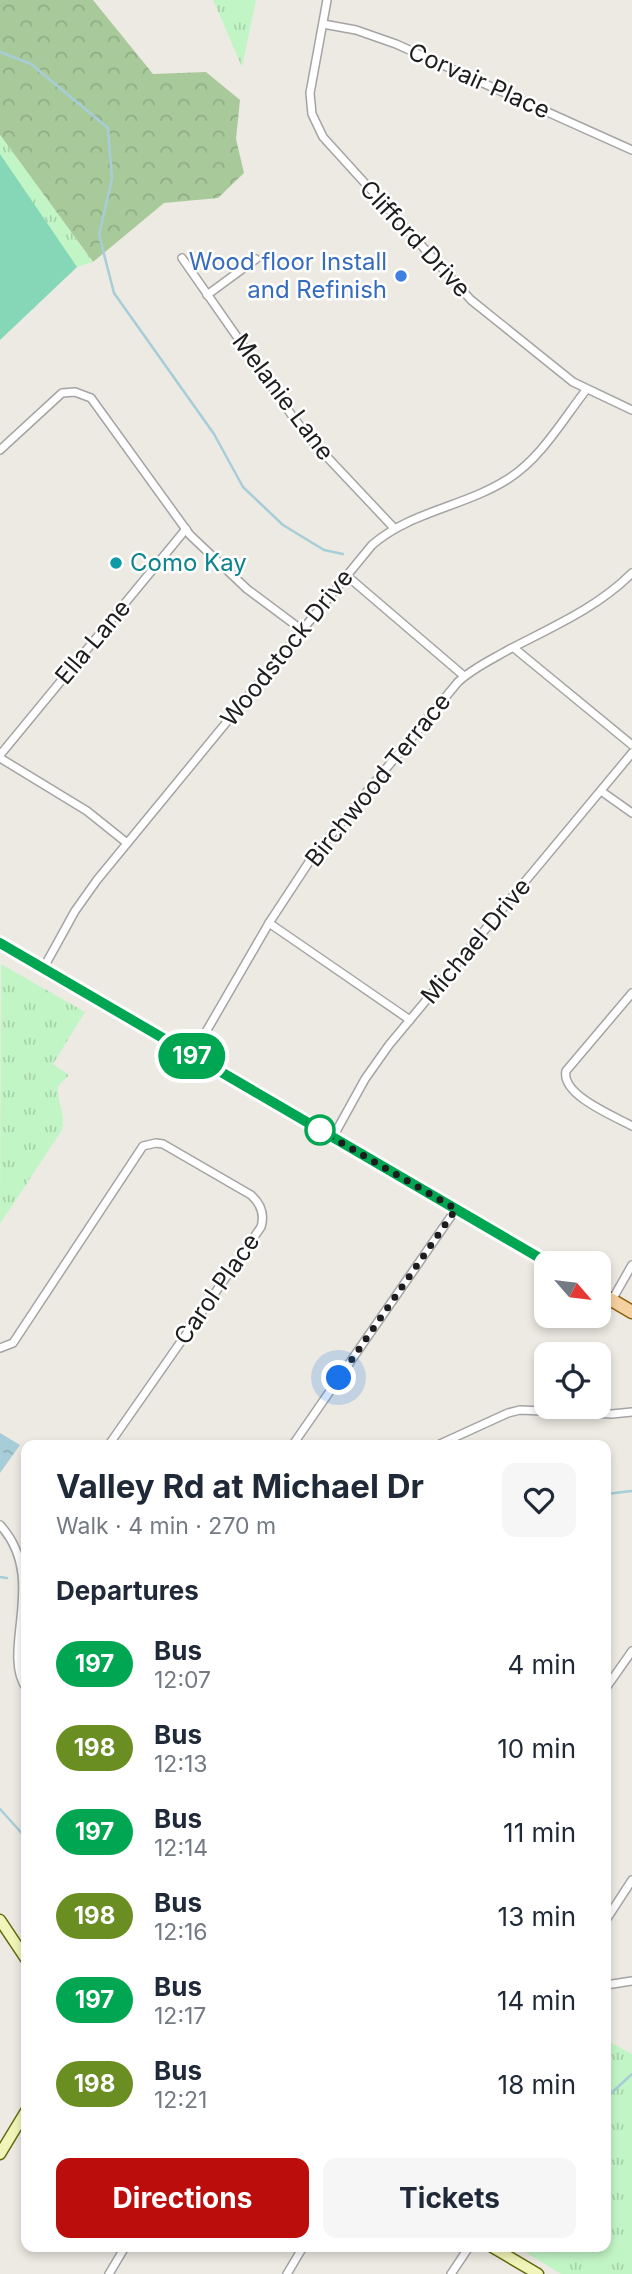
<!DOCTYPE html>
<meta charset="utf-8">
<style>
body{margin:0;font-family:Inter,sans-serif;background:#f6f6f7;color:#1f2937;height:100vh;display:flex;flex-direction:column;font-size:26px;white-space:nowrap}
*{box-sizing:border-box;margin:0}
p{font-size:23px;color:#747a83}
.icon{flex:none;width:38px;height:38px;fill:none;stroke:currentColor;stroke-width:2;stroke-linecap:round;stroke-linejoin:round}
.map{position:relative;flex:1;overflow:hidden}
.sheet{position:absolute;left:21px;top:1440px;width:590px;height:812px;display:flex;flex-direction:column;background:#fff;border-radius:14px;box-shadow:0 4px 10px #0003}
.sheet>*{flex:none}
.badge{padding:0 14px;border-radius:23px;font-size:24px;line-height:46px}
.needle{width:46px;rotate:118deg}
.fabs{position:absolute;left:534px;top:1251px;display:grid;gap:14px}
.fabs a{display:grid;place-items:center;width:77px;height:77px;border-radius:14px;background:#fff;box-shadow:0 4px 10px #0003;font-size:35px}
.you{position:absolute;width:35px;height:35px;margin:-18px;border:5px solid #fff;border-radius:50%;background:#1a73e8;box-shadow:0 0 0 10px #1a73e833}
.map>.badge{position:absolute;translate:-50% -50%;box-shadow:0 0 0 4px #fff}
h2{padding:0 35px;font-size:26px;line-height:63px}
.round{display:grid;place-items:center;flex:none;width:74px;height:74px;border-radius:14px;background:#f6f6f7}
.summary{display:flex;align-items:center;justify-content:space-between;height:119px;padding:0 35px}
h1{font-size:33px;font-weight:700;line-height:52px}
.cta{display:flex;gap:14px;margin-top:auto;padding:14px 35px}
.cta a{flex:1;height:80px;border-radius:14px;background:#bc0d0d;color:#fff;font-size:28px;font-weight:700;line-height:80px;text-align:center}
.cta a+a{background:#f6f6f7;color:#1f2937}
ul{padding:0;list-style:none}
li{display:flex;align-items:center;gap:21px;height:84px;padding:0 35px}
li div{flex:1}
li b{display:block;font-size:26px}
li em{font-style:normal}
li .badge{min-width:77px;font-weight:700;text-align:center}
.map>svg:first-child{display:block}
.forest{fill:url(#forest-crowns)}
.park{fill:url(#park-tufts)}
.pitch{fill:#86d7b8}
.water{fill:url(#water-ripples)}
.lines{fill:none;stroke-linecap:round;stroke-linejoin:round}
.stream{stroke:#a6cdd8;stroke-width:2.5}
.street-casing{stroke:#a4a4a4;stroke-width:10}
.secondary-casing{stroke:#616b0c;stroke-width:13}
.primary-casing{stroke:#8b600a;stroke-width:15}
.street{stroke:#fff;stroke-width:7}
.secondary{stroke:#f2f5b9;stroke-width:10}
.primary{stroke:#f5d0a0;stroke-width:12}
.line-casing{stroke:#fff;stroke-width:16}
.line{stroke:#00a651;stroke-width:10}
.walk{stroke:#1d1d1d;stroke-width:7;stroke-dasharray:0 12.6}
.shop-dot{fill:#3f7fe0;stroke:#fff;stroke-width:2.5}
.culture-dot{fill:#0f9aa8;stroke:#fff;stroke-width:2.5}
.stop-dot{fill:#fff;stroke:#00a651;stroke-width:3.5}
.labels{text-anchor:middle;stroke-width:5;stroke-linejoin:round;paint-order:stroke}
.street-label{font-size:24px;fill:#1d1d1d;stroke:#fff}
.shop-label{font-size:24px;fill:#366cbe;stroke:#fff;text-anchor:end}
.culture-label{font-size:24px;fill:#0d838f;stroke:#fff;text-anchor:start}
</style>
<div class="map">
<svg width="632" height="2274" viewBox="0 0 632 2274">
<defs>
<pattern id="forest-crowns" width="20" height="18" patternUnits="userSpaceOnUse" patternTransform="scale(1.75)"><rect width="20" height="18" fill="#a8ca9a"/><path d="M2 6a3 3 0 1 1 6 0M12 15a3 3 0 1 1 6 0" fill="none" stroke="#90ad84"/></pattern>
<pattern id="park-tufts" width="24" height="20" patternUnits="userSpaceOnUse" patternTransform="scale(1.75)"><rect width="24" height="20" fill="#c2f5c6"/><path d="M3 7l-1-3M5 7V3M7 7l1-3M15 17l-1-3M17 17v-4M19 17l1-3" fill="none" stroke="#a6d2aa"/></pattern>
<pattern id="water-ripples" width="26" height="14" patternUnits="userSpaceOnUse" patternTransform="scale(1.75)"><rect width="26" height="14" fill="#a6cdd8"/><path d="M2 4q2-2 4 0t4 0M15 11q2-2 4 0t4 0" fill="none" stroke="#8eb0b9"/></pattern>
</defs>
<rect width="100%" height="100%" fill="#edeae3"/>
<!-- forest -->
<path class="forest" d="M0,0h93l60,74 53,-2 34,28 -4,39 8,34 -26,25 -54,5 -71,59 -93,-127z"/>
<!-- park -->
<g class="park">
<path d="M213,0h43l-14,67z"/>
<path d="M0,135l93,127 -16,5 -77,73z"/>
<path d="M1,964l84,48 -32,52 16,11 -11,11c-1,19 8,26 4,44l-62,94z"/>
<path d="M606,2040l26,14v220h-71l-44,-27h89z"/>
</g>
<!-- pitch -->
<path class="pitch" d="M0,154l77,113 -77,73z"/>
<!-- water -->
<path class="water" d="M0,1433l20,12 -20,28z"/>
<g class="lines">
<!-- stream -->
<g class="stream">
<path d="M0,52l31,12 77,64 4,51 -13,56 15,58 100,141 29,53 40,38 41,25 19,4"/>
<path d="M606,1494l26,-3"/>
<path d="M0,1577l7,1"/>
<path d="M0,1809l26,29"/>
<path d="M606,2098l26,-24"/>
</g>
<defs>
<g id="street">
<path d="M327,0l-17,93 2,21 11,23 148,163 102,82 59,28"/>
<path d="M323,24l33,6 40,14 236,106"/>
<path d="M182,258l111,159 19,24 82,87"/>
<path d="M207,295l49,-36"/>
<path d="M0,450l62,-57 13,-1 16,6 99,137 57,54 55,41"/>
<path d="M346,575l118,101"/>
<path d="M514,648l118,97"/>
<path d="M0,755l186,-226"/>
<path d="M0,758l87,53 40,32"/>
<path d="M601,791l31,22"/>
<path d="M269,923l141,97"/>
<path d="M43,969l32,-58 22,-31 275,-335c39,-34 92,-38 136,-66 33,-21 54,-58 78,-89"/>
<path d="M632,993l-66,78c-5,24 48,45 66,55"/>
<path d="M192,1056l77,-133 42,-64 147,-177c15,-14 33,-22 50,-32 44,-23 89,-42 124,-77"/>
<path d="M333,1137l32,-58 24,-34 243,-292"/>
<path d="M612,1300l20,-35"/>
<path d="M0,1348l13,-5 130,-197 13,-3 7,1 88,51c10,9 14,19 10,32l-153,219"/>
<path d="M440,1444l68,-31 12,-3 92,4 20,-2"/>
<path d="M292,1446l164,-237"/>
<path d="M0,1525c49,53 0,125 26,163"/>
<path d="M606,1688l26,-37"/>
<path d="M606,1920l26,-40"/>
<path d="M606,1985l26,-4"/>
<path d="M109,2274l16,-27"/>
<path d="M287,2274l16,-27"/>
<path d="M451,2274l18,-27"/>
</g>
<g id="secondary">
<path d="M0,1920l26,39"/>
<path d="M0,2154l26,-43"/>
<path d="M492,2247l46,27"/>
</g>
<g id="primary">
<path d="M0,943l550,321"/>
<path d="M598,1292l34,20"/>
</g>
</defs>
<!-- street casing -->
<use href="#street" class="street-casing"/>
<!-- secondary casing -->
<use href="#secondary" class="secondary-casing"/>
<!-- primary casing -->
<use href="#primary" class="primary-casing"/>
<!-- street -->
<use href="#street" class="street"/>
<!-- secondary -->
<use href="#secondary" class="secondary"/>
<!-- primary -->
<use href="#primary" class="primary"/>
</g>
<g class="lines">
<defs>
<path id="line" d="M0,943l550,321"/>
</defs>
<!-- line casing -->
<use href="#line" class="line-casing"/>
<!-- line -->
<use href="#line" class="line"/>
<!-- walk -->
<path class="walk" d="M320,1130l-11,-6 147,85 -117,169"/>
</g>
<!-- markers -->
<circle class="shop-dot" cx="401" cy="276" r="7"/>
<circle class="culture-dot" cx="116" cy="563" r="7"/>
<circle class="stop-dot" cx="320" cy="1130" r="14"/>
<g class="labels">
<!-- street labels -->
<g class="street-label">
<text transform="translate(479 81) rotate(24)" y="8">Corvair Place</text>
<text transform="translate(415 239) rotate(47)" y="8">Clifford Drive</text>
<text transform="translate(283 397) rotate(53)" y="8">Melanie Lane</text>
<text transform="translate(93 642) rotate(-50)" y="8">Ella Lane</text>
<text transform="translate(287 648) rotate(-51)" y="8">Woodstock Drive</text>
<text transform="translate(378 780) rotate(-51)" y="8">Birchwood Terrace</text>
<text transform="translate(476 941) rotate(-50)" y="8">Michael Drive</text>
<text transform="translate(217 1289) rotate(-55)" y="8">Carol Place</text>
</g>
<!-- shop labels -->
<g class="shop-label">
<text x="387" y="270">Wood floor Install<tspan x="387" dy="28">and Refinish</tspan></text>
</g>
<!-- culture labels -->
<g class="culture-label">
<text x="130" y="571">Como Kay</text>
</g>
</g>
</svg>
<div class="fabs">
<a><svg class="needle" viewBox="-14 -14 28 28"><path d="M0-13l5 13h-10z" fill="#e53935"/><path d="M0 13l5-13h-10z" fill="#747a83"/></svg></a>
<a><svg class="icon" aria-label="locate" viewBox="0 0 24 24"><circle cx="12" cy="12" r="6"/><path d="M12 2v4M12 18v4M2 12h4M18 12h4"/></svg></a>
</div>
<div class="you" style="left:339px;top:1378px"></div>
<b class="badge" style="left:192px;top:1056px;background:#00a651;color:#fff">197</b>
<section class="sheet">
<div class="summary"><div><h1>Valley Rd at Michael Dr</h1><p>Walk · 4 min · 270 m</p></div><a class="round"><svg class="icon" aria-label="heart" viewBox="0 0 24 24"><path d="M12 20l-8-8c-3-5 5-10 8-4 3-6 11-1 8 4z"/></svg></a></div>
<h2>Departures</h2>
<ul>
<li><span class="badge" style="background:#00a651;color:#fff">197</span><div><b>Bus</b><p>12:07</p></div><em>4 min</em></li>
<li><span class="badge" style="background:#6b8e23;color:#fff">198</span><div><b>Bus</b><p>12:13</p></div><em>10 min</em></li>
<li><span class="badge" style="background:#00a651;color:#fff">197</span><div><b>Bus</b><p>12:14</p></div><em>11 min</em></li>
<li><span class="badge" style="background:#6b8e23;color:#fff">198</span><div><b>Bus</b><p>12:16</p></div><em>13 min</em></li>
<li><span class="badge" style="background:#00a651;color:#fff">197</span><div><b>Bus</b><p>12:17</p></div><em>14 min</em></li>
<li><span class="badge" style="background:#6b8e23;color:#fff">198</span><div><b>Bus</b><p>12:21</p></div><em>18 min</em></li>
</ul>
<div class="cta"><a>Directions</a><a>Tickets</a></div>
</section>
</div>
